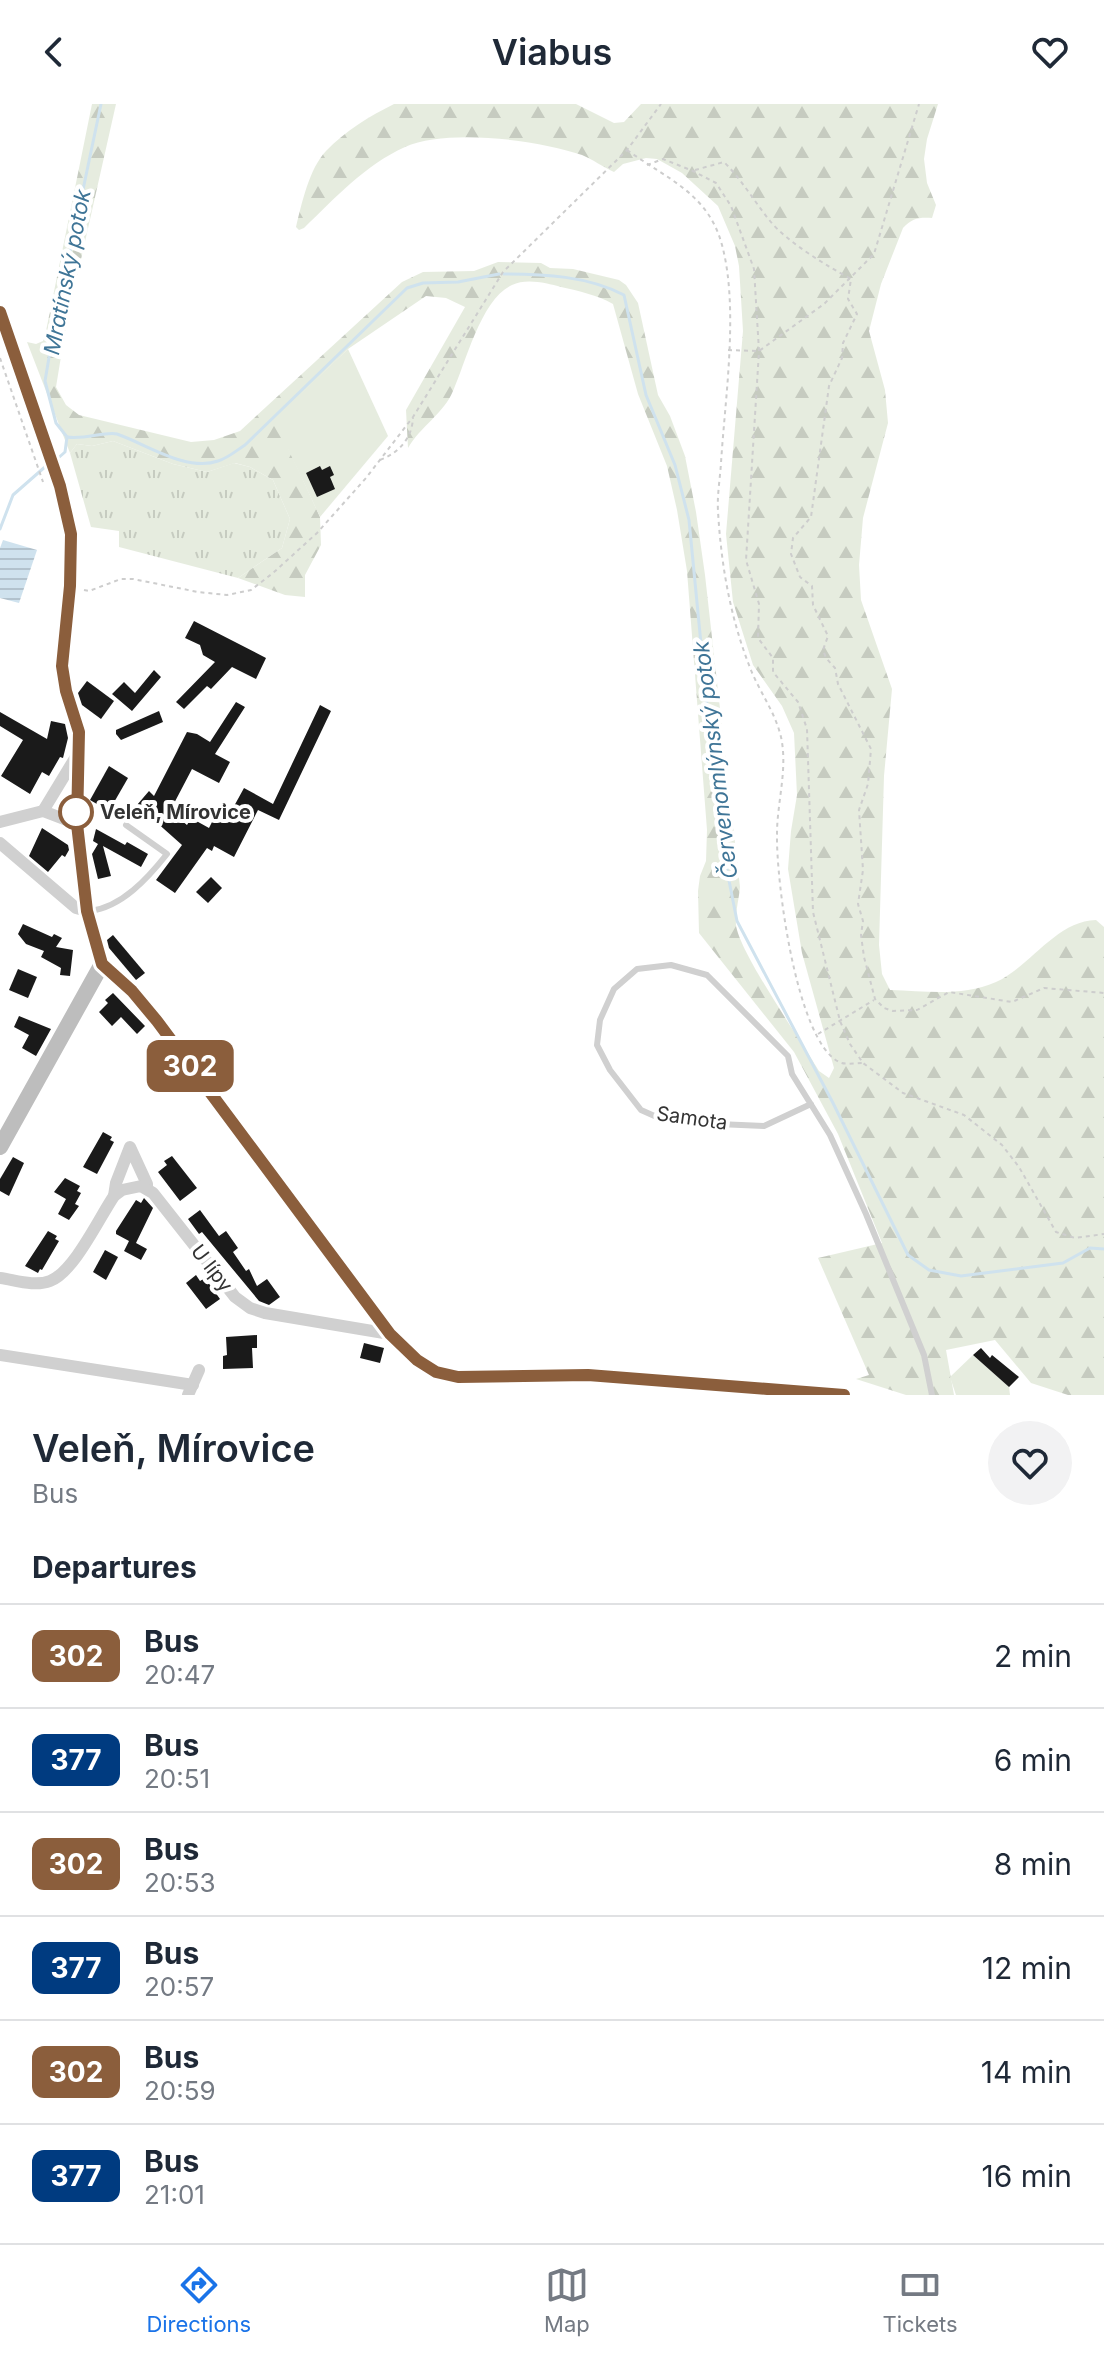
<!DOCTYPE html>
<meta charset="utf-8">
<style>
body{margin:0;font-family:Inter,sans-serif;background:#f2f2f3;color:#1f2937;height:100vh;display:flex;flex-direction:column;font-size:30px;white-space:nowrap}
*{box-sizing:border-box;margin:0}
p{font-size:26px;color:#747a83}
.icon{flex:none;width:44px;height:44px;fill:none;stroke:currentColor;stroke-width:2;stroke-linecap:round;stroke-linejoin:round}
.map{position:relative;height:1291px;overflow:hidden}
.sheet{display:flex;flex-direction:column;background:#fff;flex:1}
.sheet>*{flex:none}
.badge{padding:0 16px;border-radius:12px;font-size:28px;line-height:52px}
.map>.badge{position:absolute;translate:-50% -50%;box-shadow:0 0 0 4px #fff}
h2{padding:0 32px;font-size:30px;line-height:72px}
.round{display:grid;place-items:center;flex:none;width:84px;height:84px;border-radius:42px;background:#f2f2f3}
.head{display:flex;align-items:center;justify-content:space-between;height:136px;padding:0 32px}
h1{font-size:38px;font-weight:600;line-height:60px}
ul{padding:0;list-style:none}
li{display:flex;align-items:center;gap:24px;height:104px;padding:0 32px;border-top:2px solid #e0e1e3}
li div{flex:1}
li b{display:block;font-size:30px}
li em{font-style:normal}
li .badge{min-width:88px;font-weight:700;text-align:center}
header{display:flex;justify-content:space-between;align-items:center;height:104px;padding:0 32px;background:#fff;font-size:36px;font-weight:600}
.menu{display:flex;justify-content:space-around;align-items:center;height:112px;border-top:2px solid #e0e1e3;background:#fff;font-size:22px;color:#747a83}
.menu a{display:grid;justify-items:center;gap:4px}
.menu .selected{color:#1a73e8}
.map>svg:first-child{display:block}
.grass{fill:url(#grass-tufts)}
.forest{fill:url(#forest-firs)}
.garden{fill:#e6ecdf}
.water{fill:url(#water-rules)}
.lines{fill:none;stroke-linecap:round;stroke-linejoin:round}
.stream{stroke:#cfe2ee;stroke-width:3}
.building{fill:#1a1a1a}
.path{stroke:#cdcdcd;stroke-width:2;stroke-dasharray:4 4;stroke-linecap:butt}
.lane{stroke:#d0d0d0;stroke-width:6}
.street{stroke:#d0d0d0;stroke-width:12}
.secondary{stroke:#bdbdbd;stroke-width:16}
.line-casing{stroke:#fff;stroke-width:18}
.line{stroke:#8b5e3c;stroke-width:12}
.stop-dot{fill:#fff;stroke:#8b5e3c;stroke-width:4}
.labels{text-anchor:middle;stroke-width:8;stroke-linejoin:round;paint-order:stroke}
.stop-label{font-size:20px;font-weight:bold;fill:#333;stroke:#fff;text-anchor:start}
.street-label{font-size:20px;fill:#333;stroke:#fff}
.water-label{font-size:22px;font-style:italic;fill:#3f7597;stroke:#fff}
</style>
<header><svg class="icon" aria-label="back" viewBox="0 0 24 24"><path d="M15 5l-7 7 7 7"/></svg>Viabus<svg class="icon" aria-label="heart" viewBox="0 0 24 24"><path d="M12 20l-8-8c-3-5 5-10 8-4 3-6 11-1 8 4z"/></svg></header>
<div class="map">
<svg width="1104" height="1291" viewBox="0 0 1104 1291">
<defs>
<pattern id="grass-tufts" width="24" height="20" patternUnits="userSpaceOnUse" patternTransform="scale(2)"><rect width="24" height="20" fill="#e6ecdf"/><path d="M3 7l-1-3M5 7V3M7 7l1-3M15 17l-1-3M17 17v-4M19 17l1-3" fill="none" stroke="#c6cbc0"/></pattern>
<pattern id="forest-firs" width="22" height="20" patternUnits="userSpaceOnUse" patternTransform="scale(2)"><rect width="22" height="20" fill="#e6ecdf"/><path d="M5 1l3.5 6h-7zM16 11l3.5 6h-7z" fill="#c6cbc0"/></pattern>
<pattern id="water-rules" width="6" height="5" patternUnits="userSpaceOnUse" patternTransform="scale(2)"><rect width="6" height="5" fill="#cfe2ee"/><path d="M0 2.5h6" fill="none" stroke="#b2c2cd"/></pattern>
</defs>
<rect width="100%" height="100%" fill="#fff"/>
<!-- grass -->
<path class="grass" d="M113,337l60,23 34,8 27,-9 16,4 23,13 17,39 -8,29 -44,30 -119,-31v-16l-28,-4 -21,-74 7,-9 15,2z"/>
<!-- forest -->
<path class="forest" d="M92,0h24l-50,222 -10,61 10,18 13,10 112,27 23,-2 26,-9 162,-149 21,-10 51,-1 24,-9 43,1 9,5 23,1 46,11 7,5 12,18 20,92 12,21 15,40 11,56 9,63 35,312c-1,12 -5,26 -4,38 3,27 66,117 83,146l10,7 5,-10 -32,-115 -14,-84 3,-38 6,-36 -3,-62 -12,-27 -29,-41 -20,-63 -7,-68 17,-203 -4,-65 -4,-20 -17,-40 -36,-33 -25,-14 -11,-1 -23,6 -9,8c-11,-5 -22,-13 -32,-17 -44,-15 -134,-27 -177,-8 -40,18 -70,51 -101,81l-5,2 -3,-3c6,-24 13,-58 30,-76 19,-20 44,-35 68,-47h182l38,19 10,-1 17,-18h297l-11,35 -3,20 3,24 9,22 -4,13c-12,-1 -20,0 -29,10l-22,56 -12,47 16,59 3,33 -25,95 -4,47 2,35 31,89 -8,87 -5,169 3,29 8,16c37,1 71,7 106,-8 35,-16 60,-61 100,-62l8,7v468h-36l-37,-12 -36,-43 -49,10 8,45h-48l-50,-16 13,-4 -51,-117 64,-15 -44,-109 -44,-82 -95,-119 -1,-42 2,-15 6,-15 1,-31 -20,-259 -10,-61 -10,-44 -29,-72 -25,-90c-16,-9 -34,-13 -52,-17 -14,-4 -35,-9 -49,-2 -31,14 -46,77 -59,106 -9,22 -33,36 -45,57l-2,-38 59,-103 -19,-9 -20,-2 -78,53 -73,70 45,98 1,28 -16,30v22l-20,-2 -47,-17 44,-30 8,-29 -17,-39 -23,-13 -15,-4 -28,9 -34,-8 -60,-23 -21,5 -15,-2 -7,9 -43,-111 9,2 7,-3 3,-10z"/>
<!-- garden -->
<g class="garden">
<path d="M348,245l40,87 -68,81 -46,-98z"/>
<path d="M973,1251l36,32 1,8h-54l-6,-18z"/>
</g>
<!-- water -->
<path class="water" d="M3,436l34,10 -18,53 -19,-5v-50z"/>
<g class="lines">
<!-- stream -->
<g class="stream">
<path d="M504,170c40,0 84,2 120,21l22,100 29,70 14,55 30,310 18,91 96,182 75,152 21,15 32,6 102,-13 27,-15 14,1"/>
<path d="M67,333c17,3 39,-6 50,-3 29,10 69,38 101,27 10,-3 19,-11 27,-16l162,-157 16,-5 35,-1 41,-8"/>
<path d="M67,333l-11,-14 -11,-42 7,-41 12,-38 3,-36 34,-162"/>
<path d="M56,356l9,-8 2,-15"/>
<path d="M0,425l13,-34 33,-29"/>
</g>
</g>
<!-- building -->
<g class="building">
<path d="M320,362l2,4 8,-4 4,9 -4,2 5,12 -18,8 -11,-24z"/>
<path d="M194,517l72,37 -10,21 -24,-12 -21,22 -4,-3 -23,23 -8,-7 39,-40 -12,-7 -3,-10 -15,-7z"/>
<path d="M154,566l7,7 -29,34 -20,-17 12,-12 11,11z"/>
<path d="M87,577l27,20 -13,18 -19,-14 -4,-12z"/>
<path d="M236,598l9,5 -30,47 15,8 -11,21 -27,-14 -22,42 17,14 4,-7 18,10 13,-26 11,6 11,-20 29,16 47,-99 11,6 -52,109 -21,-10 -24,47 -20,-11 -2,5 -5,-3 -32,45 -19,-13 26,-35 -45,-40 12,-14 5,5 33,-64 10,2 13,8z"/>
<path d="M159,607l4,11 -42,18 -5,-6v-4z"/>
<path d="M0,608l47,27 4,-18 14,3 3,14 -5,20 -3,-1 -11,19 -7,-4 -12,22 -29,-18 22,-36 -23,-14z"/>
<path d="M109,662l19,12 -19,33 -19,-11z"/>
<path d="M42,724l26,17 1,5 -4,7 -3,-2 -14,17 -19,-16z"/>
<path d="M96,725l29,16 2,-3 21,12 -7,13 -38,-21 8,30 -13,3 -6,-25 6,-10 -5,-3z"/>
<path d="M211,773l11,11 -14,15 -12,-11z"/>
<path d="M23,820l29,13 2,-3 8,4 -6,9 17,3 -3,26 -10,-1 1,-7 -20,-11 3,-6 -18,-7 -8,-10z"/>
<path d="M113,831l32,38 -9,7 -27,-32 -2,-8z"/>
<path d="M18,865l19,8 -9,21 -19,-8z"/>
<path d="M113,889l32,33 -8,8 -16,-17 -9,9 -13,-14 9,-9 -3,-3z"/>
<path d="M19,912l32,13 -15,27 -14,-8 7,-13 -15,-8z"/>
<path d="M103,1028l9,5 -2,3 4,2 -17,32 -14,-7z"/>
<path d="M172,1052l25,32 -17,13 -22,-29 9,-7 -3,-4z"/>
<path d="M13,1053l11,6 -15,33 -9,-5v-12z"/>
<path d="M65,1074l15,8 -3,5 4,2 -6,11 4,2 -10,14 -11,-6 8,-15 -12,-7z"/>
<path d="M144,1094l9,10 -17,35 11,6 -6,11 -17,-9 5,-10 -13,-7v-3l20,-31 5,3z"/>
<path d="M200,1106l19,26 7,-5 12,17 -5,4 13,19 3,-2 8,17 10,-7 13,18 -11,8 -10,-4 -57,-69 -3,2 -11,-15z"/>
<path d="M48,1127l9,5 -2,3 4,2 -17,29 -2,-1 -2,4 -13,-7z"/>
<path d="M105,1146l13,7 -12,23 -13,-8z"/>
<path d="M196,1171l4,6 5,-3 15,21 -14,10 -20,-26z"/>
<path d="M257,1231v13h-5l1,20 -30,1v-13l4,-1 -1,-18z"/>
<path d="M364,1239l20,5 -4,15 -20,-5z"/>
<path d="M981,1244l9,10 2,-3 27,22 -10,10 -36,-32z"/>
</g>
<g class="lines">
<!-- path -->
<g class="path">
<path d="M627,46c40,29 81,43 95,95 17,63 3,153 -1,218 -1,16 -4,32 -3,48 3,53 12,105 31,154 9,25 26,46 32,72 7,32 -4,65 -4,97 -1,46 19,206 62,228 6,3 16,1 24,1"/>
<path d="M647,61l16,-6 30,12 23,12 15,23 23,63 5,82 -13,209 13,44 -1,34 15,20v14l25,30 9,27 6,183 27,109 10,23 13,19 40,30 61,22 38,30 17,22 37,65 19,6 29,-4"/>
<path d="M695,66l29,-8c18,18 30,39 46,59 17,21 57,45 81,58l-3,20 9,15 -14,29 -1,15 -13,28 -18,131 -18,21 -2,16 9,23 12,9 1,19 15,31 -5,14 3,8 9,10 3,16 33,65 -3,35 -9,26 4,60 -5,34 5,17 -2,14 3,22 11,42 9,9 9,3 24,-1 32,-18 63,10 32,-14 60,5"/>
<path d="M728,246l31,1 65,-47 50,-50 45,-150"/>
<path d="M0,254l43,124"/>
<path d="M380,356c19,-7 32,-22 33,-42"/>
<path d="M84,486l5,1 32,-12h12l65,13 29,3 24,-5 22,-17 44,-40 49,-55 47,-61 90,-145 124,-122 34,-46"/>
<path d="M818,930l56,-34"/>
</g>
<!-- lane -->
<g class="lane">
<path d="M90,807c32,-4 58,-33 77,-57l-41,-29"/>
<path d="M811,1000l-47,22 -69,-3 -36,-5 -18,-8 -31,-40 -13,-25 3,-25 14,-31 23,-20 34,-4 36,10 81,81 4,18 38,61 36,79 58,141 8,40"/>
</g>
<!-- street -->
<g class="street">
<path d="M0,718l43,-11"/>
<path d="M77,720l-34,-13 34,-56"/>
<path d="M0,739l76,65 11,3"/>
<path d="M114,1092l2,-13 14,-36 17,37v4"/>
<path d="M0,1174c15,2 35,9 50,3 24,-9 49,-63 64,-85l8,-6 19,-4 12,7 82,104 15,11 15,5 125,21"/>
<path d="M0,1251l193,30"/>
<path d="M188,1291l11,-25"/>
</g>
<!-- secondary -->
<g class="secondary">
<path d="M0,208l60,174 11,48 -1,52 -8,80 4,25 13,41 -2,92 10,87 15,53 30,27 25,30 233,313 27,26 19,12 22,5 130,-2 256,20"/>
<path d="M0,1043l102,-183"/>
</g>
</g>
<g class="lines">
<defs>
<path id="line" d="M0,208l60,174 11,48 -1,52 -8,80 4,25 13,41 -2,92 10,87 15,53 30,27 25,30 233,313 27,26 19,12 22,5 130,-2 256,20"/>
</defs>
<!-- line casing -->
<use href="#line" class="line-casing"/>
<!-- line -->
<use href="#line" class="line"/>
</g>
<!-- markers -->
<circle class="stop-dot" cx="76" cy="708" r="16"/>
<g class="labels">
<!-- stop labels -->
<g class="stop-label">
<text x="100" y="715">Veleň, Mírovice</text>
</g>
<!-- street labels -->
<g class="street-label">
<text transform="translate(692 1014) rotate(8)" y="7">Samota</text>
<text transform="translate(212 1164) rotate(52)" y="7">U lípy</text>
</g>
<!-- water labels -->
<g class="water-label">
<text transform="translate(67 168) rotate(-79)" y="8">Mratínský potok</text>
<text transform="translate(715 656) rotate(-97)" y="8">Červenomlýnský potok</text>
</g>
</g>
</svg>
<b class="badge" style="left:190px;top:962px;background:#8b5e3c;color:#fff">302</b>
</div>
<section class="sheet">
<div class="head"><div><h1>Veleň, Mírovice</h1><p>Bus</p></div><a class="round"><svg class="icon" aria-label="heart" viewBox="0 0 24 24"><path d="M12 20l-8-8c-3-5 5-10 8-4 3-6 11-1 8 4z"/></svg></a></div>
<h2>Departures</h2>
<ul>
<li><span class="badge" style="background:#8b5e3c;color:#fff">302</span><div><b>Bus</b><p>20:47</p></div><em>2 min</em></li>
<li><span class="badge" style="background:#003b80;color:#fff">377</span><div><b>Bus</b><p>20:51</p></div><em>6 min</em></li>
<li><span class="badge" style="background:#8b5e3c;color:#fff">302</span><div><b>Bus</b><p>20:53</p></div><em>8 min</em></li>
<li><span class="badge" style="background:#003b80;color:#fff">377</span><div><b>Bus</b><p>20:57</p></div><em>12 min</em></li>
<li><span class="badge" style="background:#8b5e3c;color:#fff">302</span><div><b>Bus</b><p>20:59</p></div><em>14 min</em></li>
<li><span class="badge" style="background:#003b80;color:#fff">377</span><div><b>Bus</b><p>21:01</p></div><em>16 min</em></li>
</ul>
</section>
<nav class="menu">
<a class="selected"><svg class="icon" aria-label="directions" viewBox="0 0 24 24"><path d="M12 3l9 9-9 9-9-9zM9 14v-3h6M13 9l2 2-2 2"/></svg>Directions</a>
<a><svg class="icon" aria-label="map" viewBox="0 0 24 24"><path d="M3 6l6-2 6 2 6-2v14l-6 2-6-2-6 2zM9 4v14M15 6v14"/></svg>Map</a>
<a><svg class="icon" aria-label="tickets" viewBox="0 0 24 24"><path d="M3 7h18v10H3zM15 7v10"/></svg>Tickets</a>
</nav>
